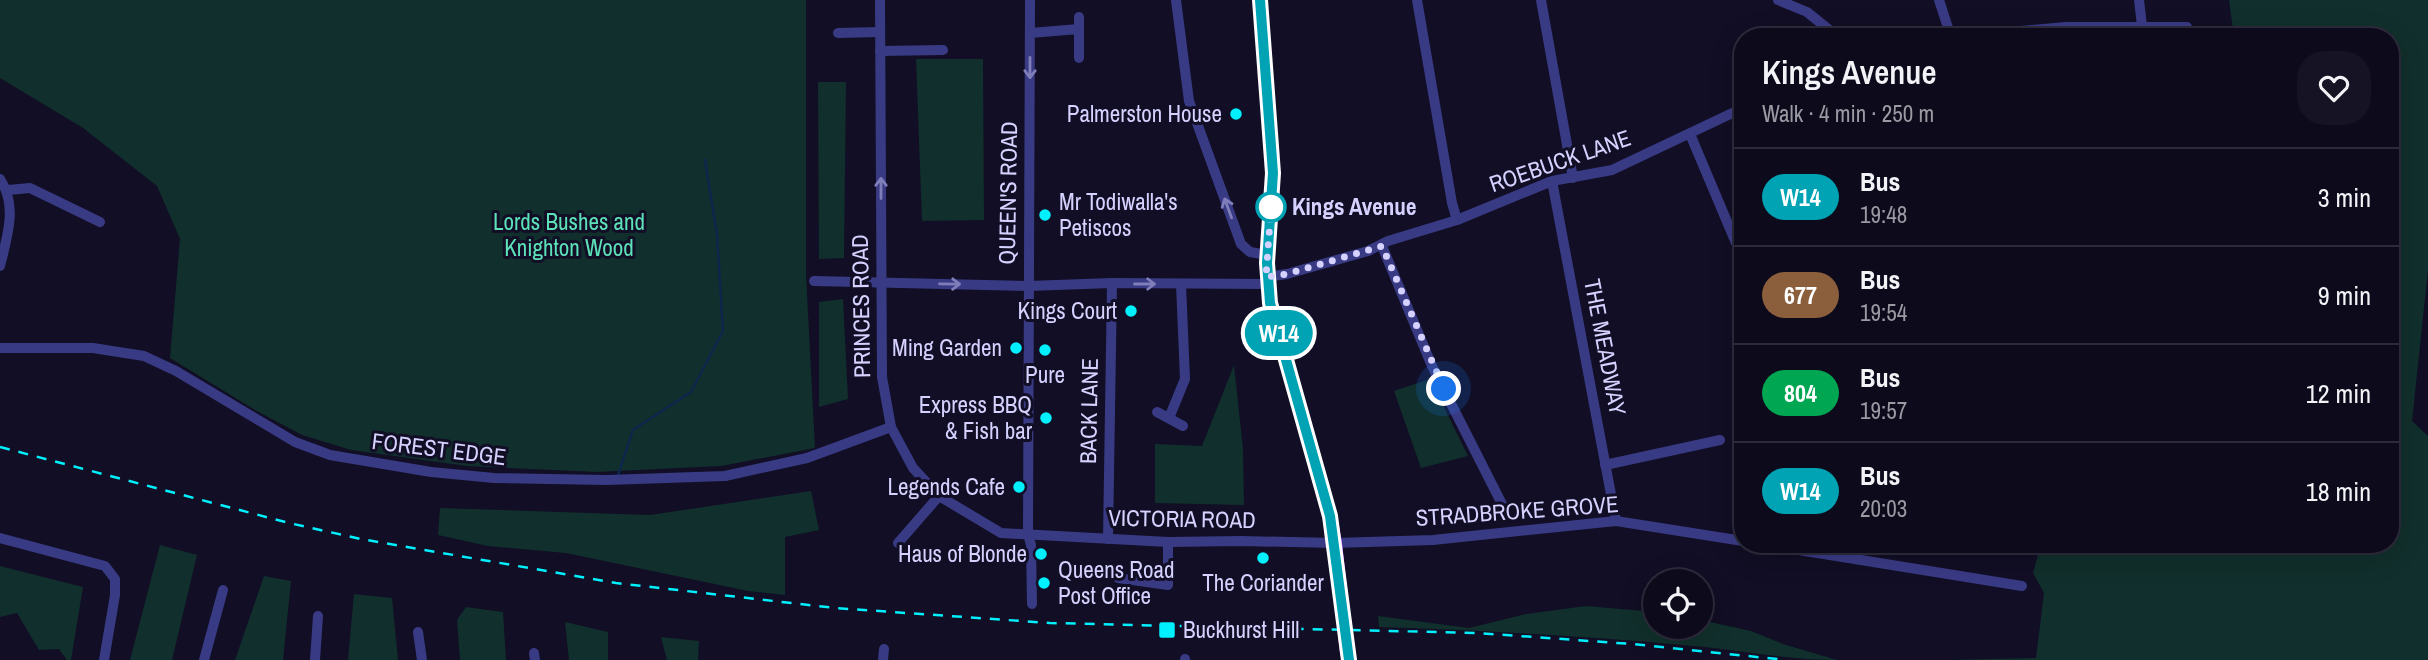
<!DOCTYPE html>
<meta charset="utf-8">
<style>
body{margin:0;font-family:"Archivo Narrow",sans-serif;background:#161325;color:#f1f3f6;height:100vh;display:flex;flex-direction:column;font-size:26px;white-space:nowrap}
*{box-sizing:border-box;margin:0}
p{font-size:23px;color:#9a9aa3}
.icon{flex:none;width:38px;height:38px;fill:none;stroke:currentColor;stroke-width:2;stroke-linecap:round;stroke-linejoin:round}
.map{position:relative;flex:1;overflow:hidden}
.details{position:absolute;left:1734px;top:28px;width:665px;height:525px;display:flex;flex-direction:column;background:#0d0a1c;border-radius:28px;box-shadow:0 7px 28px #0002,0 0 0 2px #2d2b3b}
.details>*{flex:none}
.badge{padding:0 14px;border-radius:23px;font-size:24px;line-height:46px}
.controls{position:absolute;left:1643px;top:569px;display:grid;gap:14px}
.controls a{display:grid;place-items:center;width:70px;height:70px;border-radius:50%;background:#0d0a1c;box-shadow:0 7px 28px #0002,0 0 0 2px #2d2b3b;font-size:35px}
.you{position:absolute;width:35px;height:35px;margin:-18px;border:5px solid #fff;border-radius:50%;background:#1a73e8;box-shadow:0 0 0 10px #1a73e833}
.map>.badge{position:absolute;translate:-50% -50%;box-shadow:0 0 0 4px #fff}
.round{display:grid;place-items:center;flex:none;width:74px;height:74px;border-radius:28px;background:#161325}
.headline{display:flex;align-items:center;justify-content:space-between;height:119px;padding:0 28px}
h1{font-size:33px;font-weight:600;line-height:52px}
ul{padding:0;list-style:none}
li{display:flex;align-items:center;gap:21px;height:98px;padding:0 28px;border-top:2px solid #2d2b3b}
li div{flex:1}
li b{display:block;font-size:26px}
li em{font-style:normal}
li .badge{min-width:77px;font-weight:700;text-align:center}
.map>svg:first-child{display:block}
.green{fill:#112f2c}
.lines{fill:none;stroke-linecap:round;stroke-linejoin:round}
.stream{stroke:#0c274b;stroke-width:2.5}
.minor{stroke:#393a84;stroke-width:10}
.major{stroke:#b859ff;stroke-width:14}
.rail{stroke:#00f1fd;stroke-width:2.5;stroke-dasharray:10 9;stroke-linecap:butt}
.major-bridge{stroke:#b859ff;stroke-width:14}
.oneway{stroke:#7f7ebb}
.line-casing{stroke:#fff;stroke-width:16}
.line{stroke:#00a3b4;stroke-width:10}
.walk{stroke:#d5d2ff;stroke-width:7;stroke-dasharray:0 12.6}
.poi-dot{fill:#00f1fd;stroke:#110e25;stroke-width:2.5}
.stop-dot{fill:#fff;stroke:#00a3b4;stroke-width:3.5}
.labels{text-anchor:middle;stroke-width:6;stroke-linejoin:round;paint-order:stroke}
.poi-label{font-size:23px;fill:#d5d2ff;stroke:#110e25;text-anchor:end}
.street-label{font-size:23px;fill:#d5d2ff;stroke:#110e25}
.stop-label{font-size:23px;font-weight:bold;fill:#d5d2ff;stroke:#110e25;text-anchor:start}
.park-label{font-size:23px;fill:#5ce1b9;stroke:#110e25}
</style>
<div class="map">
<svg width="2428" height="660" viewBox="0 0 2428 660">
<rect width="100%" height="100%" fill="#110e25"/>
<!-- green -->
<g class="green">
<path d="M0,0h806v274l9,174 -94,18 -124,6 -130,-6 -116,-16 -49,-15 -47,-25 -85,-52 10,-119 -23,-53 -74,-58 -83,-50z"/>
<path d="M2229,0h199v270l-16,151 16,15v224h-477l85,-2 8,-65 -11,-20 8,-29h349v-507h-156z"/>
<path d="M916,59h67l1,161 -62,1z"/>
<path d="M818,82h28l-2,176 -25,1z"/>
<path d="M843,299l5,100 -29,8v-105z"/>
<path d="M1234,365l9,84 1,56 -89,-2v-59l47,2z"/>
<path d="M1430,379l38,77 -47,12 -27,-77z"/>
<path d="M811,491l8,39 -34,7v58l-37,-4 -182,-38 -78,-7 -50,-11 2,-27 210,7z"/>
<path d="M160,545l37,10 -25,105h-42z"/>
<path d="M0,566l83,21 -12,73h-4l-8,-11 -20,1 -22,-37 -17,4z"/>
<path d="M264,576l27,5 -8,79h-48z"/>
<path d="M354,594l38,4 6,62h-50z"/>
<path d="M1586,606l69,6 1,14h45v-6l50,11 32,13 54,16c-51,0 -103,-11 -154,-15 -101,-9 -203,-15 -304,-18l-1,-11 91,12 57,-14z"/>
<path d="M466,607l37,5 3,48h-46l-3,-40z"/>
<path d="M565,622l43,10v28h-39z"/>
<path d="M661,637l38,4 -1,19h-31z"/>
</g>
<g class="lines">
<!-- stream -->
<path class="stream" d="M618,475l15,-45 58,-38 32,-61 -6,-96 -12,-75"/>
<!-- minor -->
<g class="minor">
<path d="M880,0l2,377 9,50 22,41 26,28 62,37 167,9 73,-1 94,2 98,-3 183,-19 127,20"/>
<path d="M1030,0l-2,534 3,11 1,59"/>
<path d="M1176,0l13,101 52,143 9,8 17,3"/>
<path d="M1417,0l35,203 5,17"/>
<path d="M1541,0l32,178"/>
<path d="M1778,0l29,12 31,25"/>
<path d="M1939,0l12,37"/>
<path d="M2139,0l3,26"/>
<path d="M1079,17v41"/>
<path d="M838,33l42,-1"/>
<path d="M1030,33l49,-4"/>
<path d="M1951,37l115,-10h121"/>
<path d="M880,51l63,-1"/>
<path d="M1690,134l46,109 7,9"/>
<path d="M0,179c18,27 7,58 0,87"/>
<path d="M1552,181l64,340"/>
<path d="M8,190l22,-2 70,34"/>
<path d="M1382,246l50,120 73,144"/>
<path d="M1266,277l21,-3 81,-23 20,-10 69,-21 95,-39 60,-11 131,-62"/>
<path d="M814,281l214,5 84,-3 155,1"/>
<path d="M0,348h93l51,8 32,15 119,71 35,13 101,17 63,6 113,2 118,-4 82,-18 84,-31"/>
<path d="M1157,412l26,14"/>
<path d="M1169,418l16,-39 -4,-95"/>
<path d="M1605,465l115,-25"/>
<path d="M0,538l105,28 10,13v16l-11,65"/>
<path d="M1108,539l4,-256"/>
<path d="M898,543l41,-47"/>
<path d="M1762,544l260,42"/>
<path d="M1118,578l50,7v-43"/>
<path d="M418,632l4,28"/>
<path d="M534,653l1,7"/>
<path d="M204,660l19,-70"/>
<path d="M315,660l3,-44"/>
<path d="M883,660l1,-11"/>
<path d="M1185,660v-1"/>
</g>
<!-- major -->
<path class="major" d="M1260,0l13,173 -6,90 3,40 60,213 5,27 8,72"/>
<!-- rail -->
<path class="rail" d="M0,447l289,76 72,16 255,44 219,25 215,15 427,10 155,11 154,16"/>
<!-- major-bridge -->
<path class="major-bridge" d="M1343,615l4,38"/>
</g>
<!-- one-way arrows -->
<defs><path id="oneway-shaft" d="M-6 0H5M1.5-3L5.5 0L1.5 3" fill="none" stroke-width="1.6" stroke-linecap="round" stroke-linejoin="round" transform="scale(1.75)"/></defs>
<g class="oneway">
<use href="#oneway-shaft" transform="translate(1030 68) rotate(90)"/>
<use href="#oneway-shaft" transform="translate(881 188) rotate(-90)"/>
<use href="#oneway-shaft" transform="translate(1228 208) rotate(-110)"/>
<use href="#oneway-shaft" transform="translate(950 284) rotate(1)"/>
<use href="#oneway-shaft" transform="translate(1145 284)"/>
</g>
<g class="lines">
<defs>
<path id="line" d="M1260,0l13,173 -6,90 3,40 60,213 19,144"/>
</defs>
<!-- line casing -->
<use href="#line" class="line-casing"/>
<!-- line -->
<use href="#line" class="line"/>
<!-- walk -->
<path class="walk" d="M1271,207l-5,70 21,-3 95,-28 62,143"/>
</g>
<!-- markers -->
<g class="poi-dot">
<circle cx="1236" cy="114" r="7"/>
<circle cx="1045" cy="215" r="7"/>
<circle cx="1131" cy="311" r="7"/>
<circle cx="1016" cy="348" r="7"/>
<circle cx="1045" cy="350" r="7"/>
<circle cx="1046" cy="418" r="7"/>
<circle cx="1019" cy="487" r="7"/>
<circle cx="1041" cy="554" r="7"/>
<circle cx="1263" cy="558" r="7"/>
<circle cx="1044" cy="583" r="7"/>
<rect x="1158" y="621" width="18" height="18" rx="3.5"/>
</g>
<circle class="stop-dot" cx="1271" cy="207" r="14"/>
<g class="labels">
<!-- poi labels -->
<g class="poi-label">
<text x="1222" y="122">Palmerston House</text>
<text x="1059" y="210" text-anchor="start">Mr Todiwalla's<tspan x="1059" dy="26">Petiscos</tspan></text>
<text x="1117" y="319">Kings Court</text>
<text x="1002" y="356">Ming Garden</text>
<text x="1045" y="383" text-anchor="middle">Pure</text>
<text x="1032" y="413">Express BBQ<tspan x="1032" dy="26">&amp; Fish bar</tspan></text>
<text x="1005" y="495">Legends Cafe</text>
<text x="1027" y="562">Haus of Blonde</text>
<text x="1058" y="578" text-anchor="start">Queens Road<tspan x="1058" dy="26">Post Office</tspan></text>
<text x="1263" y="591" text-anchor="middle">The Coriander</text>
<text x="1183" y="638" text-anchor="start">Buckhurst Hill</text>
</g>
<!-- street labels -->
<g class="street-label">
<text transform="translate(1560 161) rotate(-19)" y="8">ROEBUCK LANE</text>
<text transform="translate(1008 193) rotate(-89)" y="8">QUEEN'S ROAD</text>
<text transform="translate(861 306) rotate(-91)" y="8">PRINCES ROAD</text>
<text transform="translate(1605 347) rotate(79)" y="8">THE MEADWAY</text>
<text transform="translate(1089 411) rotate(-89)" y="8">BACK LANE</text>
<text transform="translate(439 449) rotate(7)" y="8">FOREST EDGE</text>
<text transform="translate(1517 511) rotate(-4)" y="8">STRADBROKE GROVE</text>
<text transform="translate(1182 519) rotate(1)" y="8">VICTORIA ROAD</text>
</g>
<!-- stop labels -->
<g class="stop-label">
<text x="1292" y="215">Kings Avenue</text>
</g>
<!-- park labels -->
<g class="park-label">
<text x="569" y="230">Lords Bushes and<tspan x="569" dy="26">Knighton Wood</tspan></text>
</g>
</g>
</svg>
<div class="controls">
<a><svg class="icon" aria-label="locate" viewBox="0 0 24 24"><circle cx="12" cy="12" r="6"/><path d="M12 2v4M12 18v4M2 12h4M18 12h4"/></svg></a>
</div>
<div class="you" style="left:1444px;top:389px"></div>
<b class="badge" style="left:1279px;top:333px;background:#00a3b4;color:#fff">W14</b>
<section class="details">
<div class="headline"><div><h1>Kings Avenue</h1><p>Walk · 4 min · 250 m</p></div><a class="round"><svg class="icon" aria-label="heart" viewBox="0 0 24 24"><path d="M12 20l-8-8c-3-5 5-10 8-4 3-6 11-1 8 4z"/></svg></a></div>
<ul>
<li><span class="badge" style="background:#00a3b4;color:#fff">W14</span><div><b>Bus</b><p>19:48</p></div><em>3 min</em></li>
<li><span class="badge" style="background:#8b5e3c;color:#fff">677</span><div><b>Bus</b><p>19:54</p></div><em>9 min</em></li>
<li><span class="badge" style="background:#00a651;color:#fff">804</span><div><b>Bus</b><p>19:57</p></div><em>12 min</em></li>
<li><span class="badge" style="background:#00a3b4;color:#fff">W14</span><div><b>Bus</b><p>20:03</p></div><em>18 min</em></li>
</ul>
</section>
</div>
